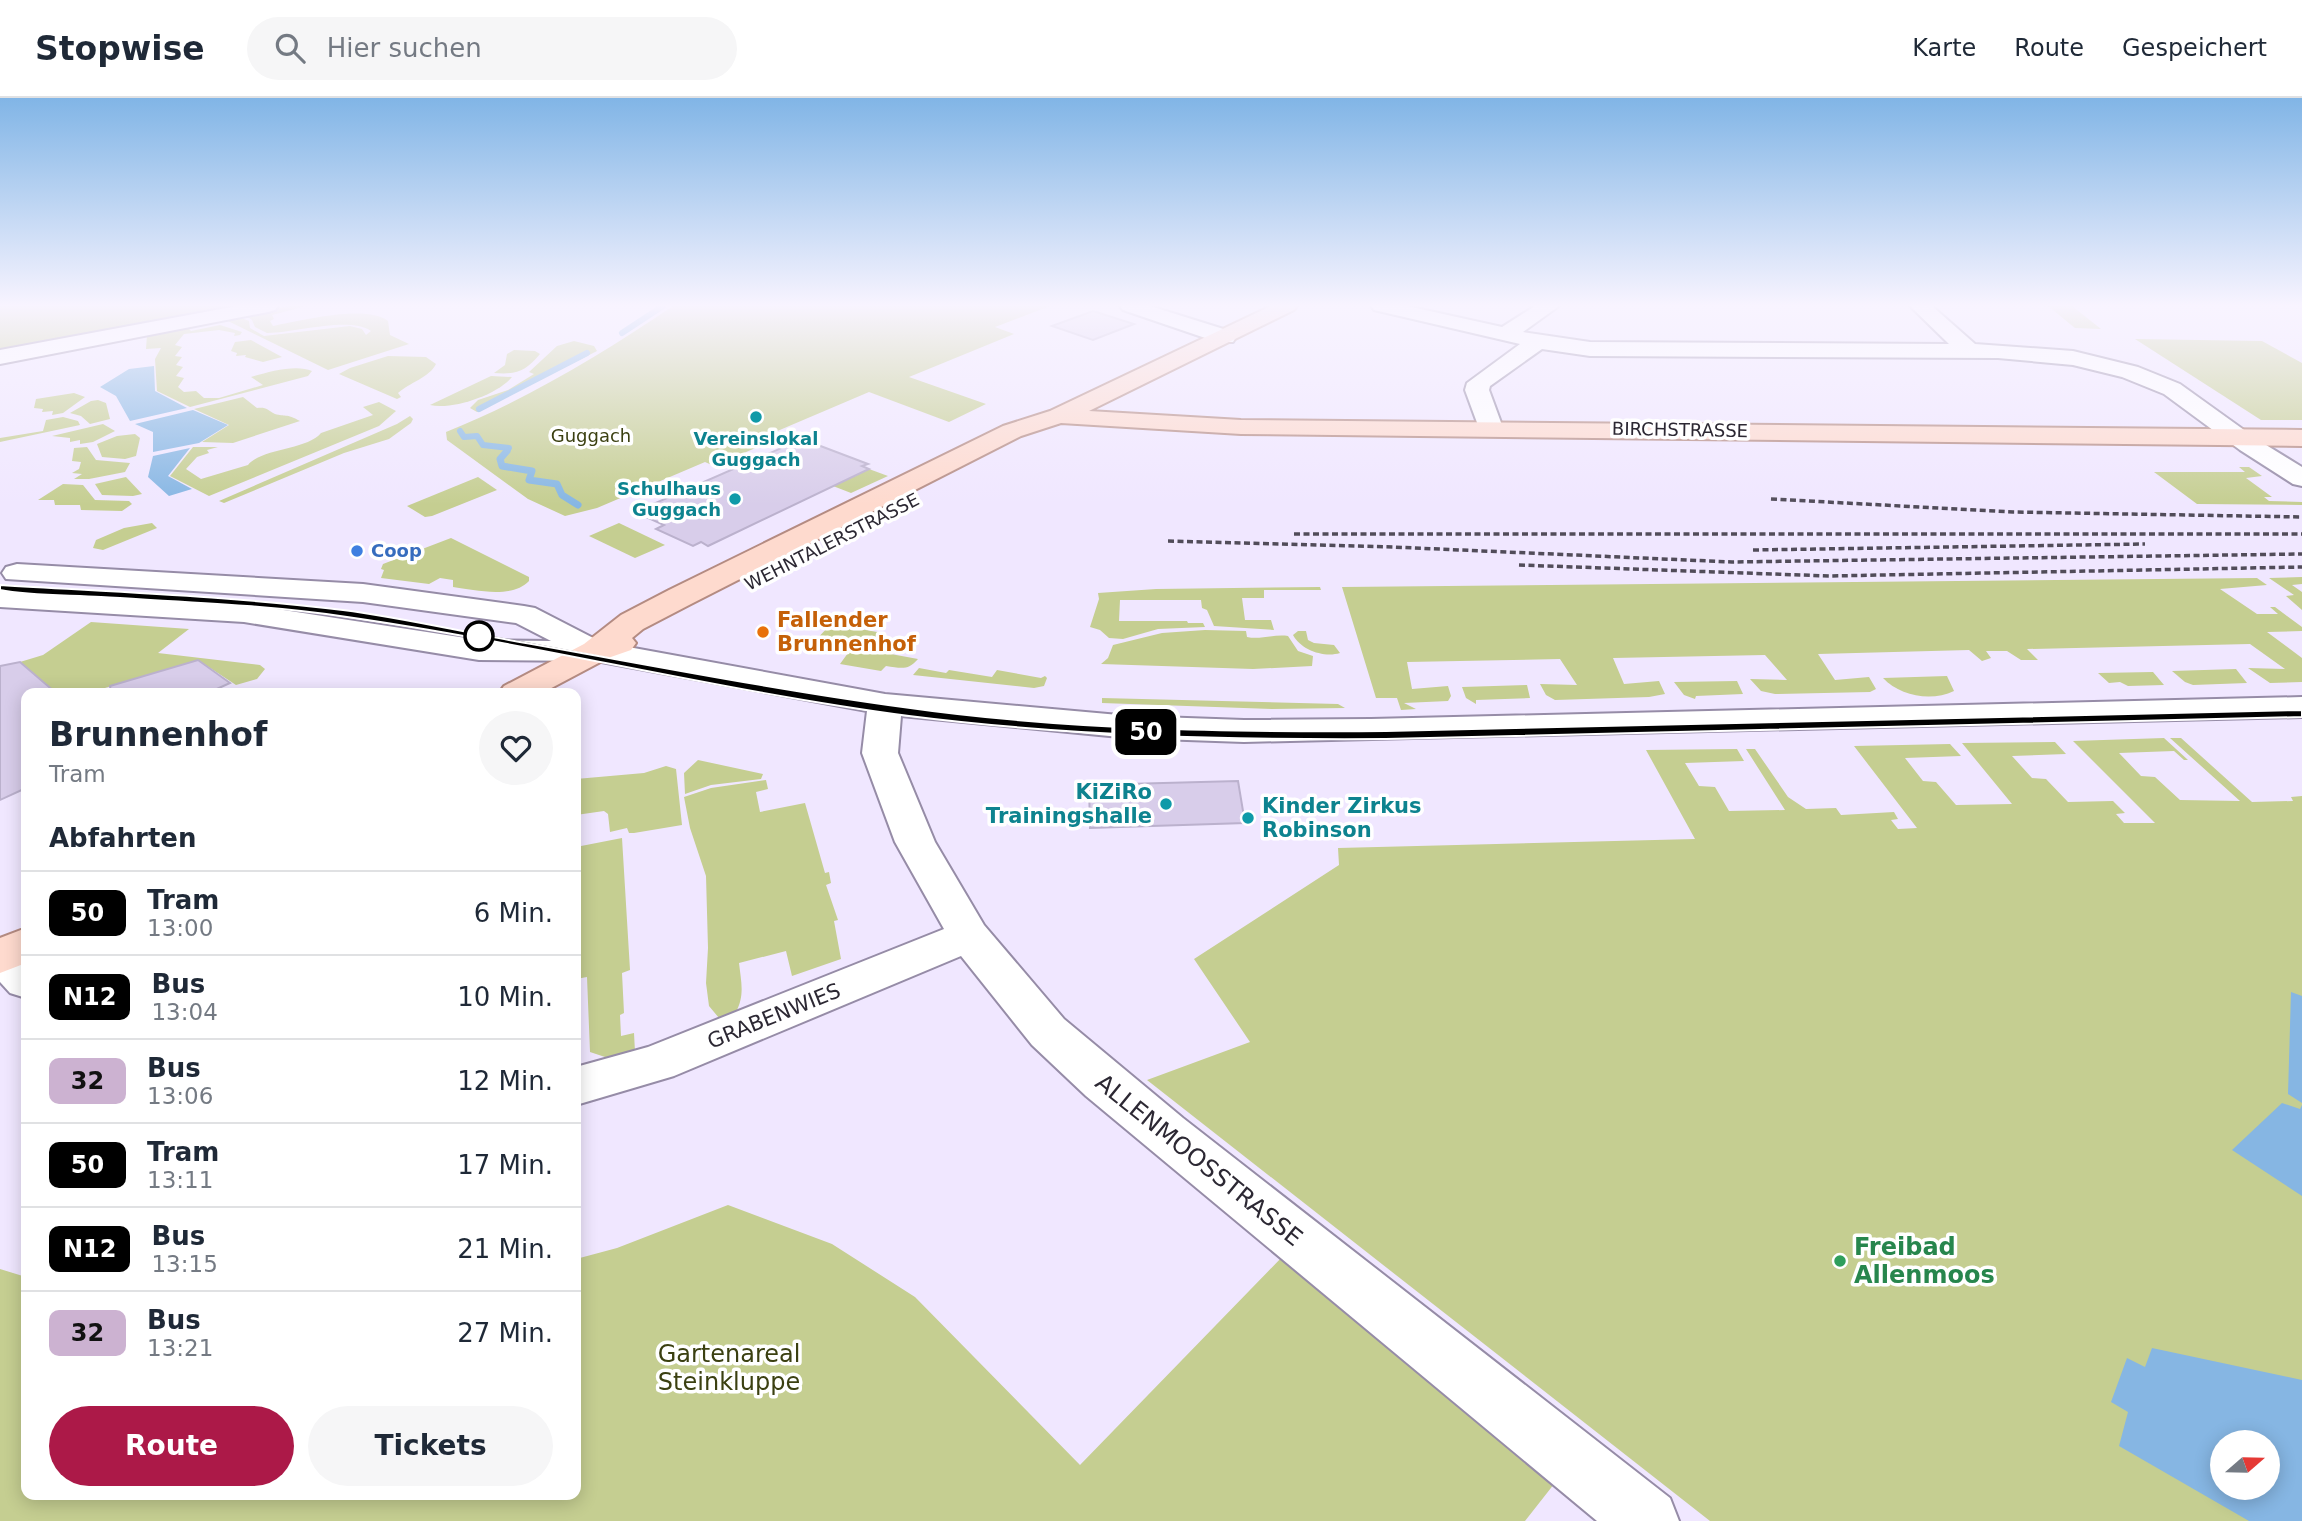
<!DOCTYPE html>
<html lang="de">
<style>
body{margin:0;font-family:"DejaVu Sans",sans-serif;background:#f6f6f7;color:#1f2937;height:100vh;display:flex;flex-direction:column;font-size:26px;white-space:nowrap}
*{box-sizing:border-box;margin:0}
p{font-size:23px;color:#747a83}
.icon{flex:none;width:38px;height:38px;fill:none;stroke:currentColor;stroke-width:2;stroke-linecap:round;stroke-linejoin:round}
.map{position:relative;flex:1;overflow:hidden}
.sheet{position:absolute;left:21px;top:590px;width:560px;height:812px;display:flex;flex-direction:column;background:#fff;border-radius:14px;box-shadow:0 4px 18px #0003}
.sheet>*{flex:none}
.badge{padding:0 14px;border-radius:10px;font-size:24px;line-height:46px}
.needle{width:46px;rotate:70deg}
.controls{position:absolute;left:2210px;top:1332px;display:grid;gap:14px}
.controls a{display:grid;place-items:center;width:70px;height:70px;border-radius:50%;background:#fff;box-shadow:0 4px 18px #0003;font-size:35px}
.map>.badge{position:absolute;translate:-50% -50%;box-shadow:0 0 0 4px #fff}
h2{padding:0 28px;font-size:26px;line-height:63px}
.round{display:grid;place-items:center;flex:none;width:74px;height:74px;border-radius:37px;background:#f6f6f7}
.overview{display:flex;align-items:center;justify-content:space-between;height:119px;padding:0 28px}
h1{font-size:33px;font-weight:700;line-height:52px}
.action{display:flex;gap:14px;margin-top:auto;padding:14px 28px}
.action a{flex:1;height:80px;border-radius:42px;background:#ac1948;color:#fff;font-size:28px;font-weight:700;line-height:80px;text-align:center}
.action a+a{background:#f6f6f7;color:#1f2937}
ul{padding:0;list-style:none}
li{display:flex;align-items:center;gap:21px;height:84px;padding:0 28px;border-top:2px solid #e0e1e3}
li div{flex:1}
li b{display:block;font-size:26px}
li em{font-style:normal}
li .badge{min-width:77px;font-weight:700;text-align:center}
header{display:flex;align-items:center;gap:42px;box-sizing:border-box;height:98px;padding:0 35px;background:#fff;border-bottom:2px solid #e0e1e3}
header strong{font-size:33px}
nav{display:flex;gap:38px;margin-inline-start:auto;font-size:24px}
.search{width:490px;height:63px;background:#f6f6f7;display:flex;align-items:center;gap:18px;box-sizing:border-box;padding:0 24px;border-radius:38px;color:#747a83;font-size:26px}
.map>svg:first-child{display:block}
.green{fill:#c5ce91;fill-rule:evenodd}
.water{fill:#86b6e3;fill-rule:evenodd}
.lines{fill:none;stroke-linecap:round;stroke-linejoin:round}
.stream-far1{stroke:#86b6e3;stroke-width:6}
.stream{stroke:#86b6e3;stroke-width:7}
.building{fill:#d8cdea;stroke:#bbb1cd;stroke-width:2}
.minor-casing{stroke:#968ca7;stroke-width:4}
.major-casing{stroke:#b48b82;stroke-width:4}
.minor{fill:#fff;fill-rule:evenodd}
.major{fill:#fedace;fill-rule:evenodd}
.tram{stroke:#514c59;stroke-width:2}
.rail{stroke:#514c59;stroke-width:3.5;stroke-dasharray:6 3.5;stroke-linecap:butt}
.line{fill:#000;stroke:#fff;stroke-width:2}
.culture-dot{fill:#0f9aa8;stroke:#fff;stroke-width:2.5}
.shop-dot{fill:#3f7fe0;stroke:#fff;stroke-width:2.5}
.food-dot{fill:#e8710a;stroke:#fff;stroke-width:2.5}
.stop-dot{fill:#fff;stroke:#000;stroke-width:3.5}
.leisure-dot{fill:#2e9e5b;stroke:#fff;stroke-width:2.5}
.labels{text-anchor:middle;stroke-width:7;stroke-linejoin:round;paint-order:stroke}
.far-street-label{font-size:18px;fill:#2c2833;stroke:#fff}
.far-park-label{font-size:18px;fill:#3b4011;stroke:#fff}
.far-culture-label{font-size:18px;font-weight:bold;fill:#0d838f;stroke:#fff}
.far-shop-label{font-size:18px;font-weight:bold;fill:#366cbe;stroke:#fff;text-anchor:start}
.food-label{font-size:21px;font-weight:bold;fill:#c56008;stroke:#fff;text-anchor:start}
.culture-label{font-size:21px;font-weight:bold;fill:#0d838f;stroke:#fff;text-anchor:end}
.street-label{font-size:21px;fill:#2c2833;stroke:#fff}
.near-street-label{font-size:24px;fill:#2c2833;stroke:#fff}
.near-leisure-label{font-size:24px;font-weight:bold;fill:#27864d;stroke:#fff;text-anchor:start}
.near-park-label{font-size:24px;fill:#3b4011;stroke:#fff}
</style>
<header>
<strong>Stopwise</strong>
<div class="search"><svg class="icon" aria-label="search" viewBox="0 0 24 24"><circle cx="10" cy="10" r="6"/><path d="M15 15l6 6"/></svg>Hier suchen</div>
<nav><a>Karte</a><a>Route</a><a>Gespeichert</a></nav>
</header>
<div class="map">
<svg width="2302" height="1423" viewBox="0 0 2302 1423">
<rect width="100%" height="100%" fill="#f0e7ff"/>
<!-- green -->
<g class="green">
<path d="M0,208h245l-245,45z"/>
<path d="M288,208h18l-34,9 2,4 -4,2 3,5c27,-5 93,-22 115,-5l2,14 19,9 -81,26 -102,-50 13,-3 10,4 1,7 14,8 86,-10 12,3 4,6 5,-4c-22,-15 -76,2 -104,2l-12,-6 -3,-7 -7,-5z"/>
<path d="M673,208h377l-55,21 19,7 -105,43 77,27 -37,18 -80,-30 -101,43 8,4 -62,27 -9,-4 -108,46 -32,8 -37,-17 -81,-59 -1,-8c80,-32 156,-78 227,-126z"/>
<path d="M2048,208h24l29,23 -26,-1z"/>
<path d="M220,227l22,7 -2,3 -6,1 1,-3 -16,-3 -35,4 -9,11 7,2 -7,9 7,1 -6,8 7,2 -7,9 8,2 -6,9 6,5 12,-1 8,7h15l44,-13 -12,-8c17,-5 45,-13 61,-6l-4,5 -118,31 -33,-16 -2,-32 6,-11 -15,1 1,-14 40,-8 4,4z"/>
<path d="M2135,241l127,2 40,22v57h-41z"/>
<path d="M251,242l31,17 -19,5 -18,-5 1,-2 -10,1 1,-3 -6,-2 4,-9z"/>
<path d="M574,243l20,5 3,5 -120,61 -7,-4 8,-8 30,-10 26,-16 -5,-2 28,-26z"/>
<path d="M514,252l21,1 5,3c-14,17 -24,21 -46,19l11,-8 2,-11z"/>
<path d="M388,258l38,1 10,7c-6,13 -27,19 -38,29l3,4 -4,2 -58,-25 11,-6z"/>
<path d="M491,278l21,1c-15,18 -59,33 -82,28z"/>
<path d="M74,295l11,4 -22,16 -11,2 1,-4 -11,1 1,-3 -9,-1 2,-9z"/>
<path d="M243,299l14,11c10,-1 10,2 18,6 10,3 11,-1 25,7l-67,22 -31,-1 27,-17 -35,-16z"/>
<path d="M98,302l8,3 4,16 -20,5 -9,-8 -11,-3 21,-12z"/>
<path d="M379,304l17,9 -17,15 -170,70 -39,-20 23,-29h25l-11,3 2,3 -12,4 -11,12 15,10 47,-14c14,-17 59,-15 73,-32l52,-18 -10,-8z"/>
<path d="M410,318l3,3 -2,4 -22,16 -45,14 -120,50 -5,-2 178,-77z"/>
<path d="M63,319l15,4 2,4 -80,17v-4l43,-7 3,-11z"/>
<path d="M103,326l12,7 -22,11 -13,2v-4l-10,2v-4l-18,-2z"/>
<path d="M135,336l5,4 -4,18 -11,3 -23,-2 -5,-13 20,-8z"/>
<path d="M87,349l9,13 34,3 -5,9 -36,7h-15l8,-5 -10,-1 7,-4 2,-7 -9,-1 2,-13z"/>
<path d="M2239,369h10l13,9 -16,2 26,19h-8l5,4 33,1v3l-105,-1 -43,-32h91z"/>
<path d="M869,371l19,7 -37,17 -18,-7z"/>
<path d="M126,379l16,17 -9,2 -31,-1 -7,-11z"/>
<path d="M478,379l19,13 -65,26 -7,1 -18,-11z"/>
<path d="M63,386l20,1 12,15 34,1 3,3 -10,7 -41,-1 -1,-5h-25l-1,-5h-16z"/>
<path d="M152,425l5,5 -54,22 -10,-2 3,-8 28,-12z"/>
<path d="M619,425l46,22 -30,13 -46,-22z"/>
<path d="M451,440l78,39v4c-17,18 -54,9 -76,6v-7l-13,-2 -11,6 -48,-6 3,-8 -3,-1 2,-5z"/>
<path d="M2302,479v7l-10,1 10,7v18l-16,-14 8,-1 -25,-17z"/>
<path d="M2257,480l10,7 -47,4 37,25h21l-8,-7h5l27,20v4l-35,1 35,26v24l-32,1 -22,-15 37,1 -35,-25 -223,5 11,11h-17l-14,-9h-21l5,7 -9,3 -13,-11 -151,4 17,26 34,-3 7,12 -6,3 -95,2 -14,-3 -11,-12 37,1 -22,-25 -152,3 11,26 35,-3 6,13 -16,3 -94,3 -9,-5 -6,-11 37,1 -17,-26 -153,3 5,27 36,-3 3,10 -3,5 -44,2 12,6 -15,1 -4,-12h-21l-34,-111z"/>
<path d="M1320,489l1,3h-57v8h-22l3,22h26l3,10 -60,-4 -7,-16 -5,-2 -1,-8h-81l-1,21h68l1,2h15l2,4 -47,2 -35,10 -14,-1 -9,-8 -10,-3 9,-28 -1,-6 58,-4z"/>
<path d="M91,524l98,7 -31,24 102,12 5,4 -8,10 -21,6 -38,-25 -103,31v2h-39l-36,-31 23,-7z"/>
<path d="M831,526l52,9 -14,17 49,9c-10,12 -17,9 -32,7l-5,5 -41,-7 8,-11 -38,-7z"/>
<path d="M1205,532l41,1 1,6c13,3 27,-3 41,-1l10,15 15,5 -1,10 -59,3 -152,-5 7,-6 5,-13 49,-12z"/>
<path d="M1298,533h8l2,9 6,3 20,2 6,8c-16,5 -39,-3 -47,-18z"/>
<path d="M919,570l27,5 3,-3 43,7 5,-7 44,8 4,-2 2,2 -3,8 -10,2 -121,-13z"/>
<path d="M2236,571l11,14 -54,2 -8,-3 -13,-11z"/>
<path d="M2153,574l11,13 -36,1 -8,-4 -11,1 -11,-10z"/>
<path d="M1947,578l7,15c-23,11 -54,5 -71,-13z"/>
<path d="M1737,583l6,13 -47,2 -1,3 -11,-4 -10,-13z"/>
<path d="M1527,587l3,13 -54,2v4l-10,-6 -4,-11z"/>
<path d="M1102,600l236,6 7,4 -73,1 -170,-6z"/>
<path d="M2164,640l24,22h-4l-10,-9 -55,2 22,23 14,1 25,23 60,1 -70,-63h11l71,64 41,-1 -2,-4 11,-1v725h-592l-563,-441 103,-38 -56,-83 145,-94 -1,-17 357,-9 -49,-89 91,-1 7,12 -59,2 14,23 16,1 14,24 56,-1 -39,-61h9l33,48 18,12 30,-1 5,7 53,-3 4,7 -7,1 7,9 19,-1 -63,-82 96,-2 11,12 -56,2 18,23 13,1 20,23 56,-1 -50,-61 93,-1 11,12 -54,2 20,22 14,1 22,23 45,-1 12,12 -9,1 8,9h31l-82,-82zM2222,1344h46v46h-46z"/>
<path d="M698,662l65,14 -2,5 -50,6 -26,9 -1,-21z"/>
<path d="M666,668l10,3 6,56 -48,8h-5l-2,-5 -17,4 -2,-18 -4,-3 -28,4v-36l68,-6z"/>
<path d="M766,682l2,9 -12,3 4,20 45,-9 20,70 4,-1 2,11 -5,2 12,35 -4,1 7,38 -49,17 -6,-25 -47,12c2,18 6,32 -3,49l-17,6 -10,-12 -3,-23 2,-35 -2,-72 -16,-48 -6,-31 27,-9z"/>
<path d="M622,740l8,132 -8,3 2,40 -4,2 1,21 13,-3 1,19 -24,7 -21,-7 -3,-75 -11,2v-132z"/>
<path d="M728,1107l104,39 83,53 165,168 204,-210 274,224 -33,42h-1525v-252l26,8v217h550v-235l41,-11z"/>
</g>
<!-- water -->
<g class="water">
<path d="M154,268l1,25 32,17 -57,13 -14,-25 -16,-9 29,-18z"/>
<path d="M193,312l35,15 -29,18 -46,9v-20l-18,-8z"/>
<path d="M190,350l-22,28 24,13 -23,7 -21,-19 5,-21z"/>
<path d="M2291,894l11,4v107l-14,-9z"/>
<path d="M2282,1005l18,6 2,-4v91l-70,-46z"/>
<path d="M2152,1250l150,32v141h-53l-130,-75 9,-34 -17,-10 16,-44 18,9zM2222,1344h46v46h-46z"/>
</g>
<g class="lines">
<!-- stream-far1 -->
<g class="stream-far1">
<path d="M622,235l41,-27"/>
<path d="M479,311l108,-56"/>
<path d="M460,333l4,6 13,-1 6,9 26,3 -4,5"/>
</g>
<!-- stream -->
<path class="stream" d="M507,353l-7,8 2,7 30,5 -3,9 28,4 5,11 16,10"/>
</g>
<!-- building -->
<g class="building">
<path d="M1093,213l41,13 -41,16 -41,-14z"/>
<path d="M802,341l66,25 -6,2 7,3 -161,77 -7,-4 -8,4 -37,-17 8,-4 -29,-13z"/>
<path d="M198,562l32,23 -22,10h-97l-1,-7z"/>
<path d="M20,564l36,31h-30v95l-26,12v-134z"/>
<path d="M1238,683l7,42 -155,5 -1,-43z"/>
</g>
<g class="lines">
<defs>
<g id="minor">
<path d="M237,208h41l-3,4 -7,2 -268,52v-14z"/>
<path d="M1120,208h30l83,26 3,5 -3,5h-16l-94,-32z"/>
<path d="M1371,208h36l95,21 33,-21h24l-36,26 67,10 359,2 -39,-38h22l43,38 98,7 65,16 42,17 78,56 44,27v19l-9,-2 -53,-34 -76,-56 -42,-17 -49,-12 -75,-7 -408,-2 -48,-7 -52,37 -1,4 14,38 -3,5 -9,2 -9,-2 -3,-5 -14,-38 2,-7 53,-39 -146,-34z"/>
<path d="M17,466l346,20 161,22 11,2 66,34 284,52 245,22 114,4 127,-1 931,-22v20l-1058,25 -114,-4 -229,-22 -3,37 37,89 49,83 80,94 119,99 487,380 9,23h-82l-511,-425 -54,-51 -71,-89 -287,120 -98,29v-38l72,-20 296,-118 -49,-87 -33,-89 5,-42 -271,-50 -117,-1 -235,-38 -244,-15v-18l244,15 235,36 72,1 -35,-18 -153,-21 -357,-23 -4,-6 4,-6z"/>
<path d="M0,843l17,4 9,9v44l-16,-5 -10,-11z"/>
</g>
<g id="major">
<path d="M1271,208h26l-3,4 -205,101 152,9 1061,10v16l-1061,-12 -180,-11 -40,13 -330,168 -48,25 -11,9 4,5 -5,7 -23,8 -66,35h-43l5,-7 80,-42 37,-29 48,-25 334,-164 47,-15z"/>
<path d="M26,830v35l-26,10v-35z"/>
</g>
</defs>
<!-- minor casing -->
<use href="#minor" class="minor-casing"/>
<!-- major casing -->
<use href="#major" class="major-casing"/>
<!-- minor -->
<use href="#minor" class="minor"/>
<!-- major -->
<use href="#major" class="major"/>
<!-- tram -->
<path class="tram" d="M0,490c140,7 278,14 417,36 203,33 402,82 607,100 201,17 403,10 604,5 225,-5 449,-11 674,-16"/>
<!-- rail -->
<g class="rail">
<path d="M1771,401l242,13 289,5"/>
<path d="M1294,436h1008"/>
<path d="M1168,443l225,6 339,15 570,-8"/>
<path d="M1753,452l392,-6"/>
<path d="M1519,467l310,11 473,-9"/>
</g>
</g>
<!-- sky -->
<linearGradient id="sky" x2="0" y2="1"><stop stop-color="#81b5e6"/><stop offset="0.51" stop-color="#f8f4ff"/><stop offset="1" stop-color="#f8f4ff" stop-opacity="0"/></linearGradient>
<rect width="2302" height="407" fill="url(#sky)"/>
<!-- line -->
<path class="line" d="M0,487c114,7 229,11 343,25 55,7 111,20 166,30 131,23 262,49 394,67 160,23 322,25 483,24l916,-21v7l-916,22c-160,1 -319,-3 -477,-23 -189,-25 -374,-72 -562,-99 -81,-12 -164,-15 -246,-20 -34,-2 -71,-1 -101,-7z"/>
<!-- markers -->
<g class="culture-dot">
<circle cx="756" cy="319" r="7"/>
<circle cx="735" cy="401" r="7"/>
<circle cx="1166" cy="706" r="7"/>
<circle cx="1248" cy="720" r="7"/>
</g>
<circle class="shop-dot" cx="357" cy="453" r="7"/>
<circle class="food-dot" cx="763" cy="534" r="7"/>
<circle class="stop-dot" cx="479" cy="538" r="14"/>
<circle class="leisure-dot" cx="1840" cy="1163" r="7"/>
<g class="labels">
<!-- far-street labels -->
<g class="far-street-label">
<text transform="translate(1680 332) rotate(1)" y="6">BIRCHSTRASSE</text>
<text transform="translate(832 444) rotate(-27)" y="6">WEHNTALERSTRASSE</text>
</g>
<!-- far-park labels -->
<g class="far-park-label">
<text x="591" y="344">Guggach</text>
</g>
<!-- far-culture labels -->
<g class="far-culture-label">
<text x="756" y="347">Vereinslokal<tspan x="756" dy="21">Guggach</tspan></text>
<text x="721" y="397" text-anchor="end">Schulhaus<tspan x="721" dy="21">Guggach</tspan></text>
</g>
<!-- far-shop labels -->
<g class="far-shop-label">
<text x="371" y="459">Coop</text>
</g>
<!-- food labels -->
<g class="food-label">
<text x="777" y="529">Fallender<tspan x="777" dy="24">Brunnenhof</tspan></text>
</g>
<!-- culture labels -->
<g class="culture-label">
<text x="1152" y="701">KiZiRo<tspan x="1152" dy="24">Trainingshalle</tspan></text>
<text x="1262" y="715" text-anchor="start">Kinder Zirkus<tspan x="1262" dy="24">Robinson</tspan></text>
</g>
<!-- street labels -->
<g class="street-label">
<text transform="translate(774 918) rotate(-22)" y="7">GRABENWIES</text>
</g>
<!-- near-street labels -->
<g class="near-street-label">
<text transform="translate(1199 1062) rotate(39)" y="8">ALLENMOOSSTRASSE</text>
</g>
<!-- near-leisure labels -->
<g class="near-leisure-label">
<text x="1854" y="1157">Freibad<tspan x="1854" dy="28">Allenmoos</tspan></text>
</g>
<!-- near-park labels -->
<g class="near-park-label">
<text x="729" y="1264">Gartenareal<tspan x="729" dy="28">Steinkluppe</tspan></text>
</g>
</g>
</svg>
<div class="controls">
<a><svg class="needle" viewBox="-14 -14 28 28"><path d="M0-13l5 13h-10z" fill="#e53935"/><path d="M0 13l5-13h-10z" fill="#747a83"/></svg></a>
</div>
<b class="badge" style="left:1146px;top:634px;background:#000;color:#fff">50</b>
<section class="sheet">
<div class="overview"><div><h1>Brunnenhof</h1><p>Tram</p></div><a class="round"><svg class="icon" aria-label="heart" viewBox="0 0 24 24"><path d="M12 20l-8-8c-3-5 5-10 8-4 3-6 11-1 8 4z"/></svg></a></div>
<h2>Abfahrten</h2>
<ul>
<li><span class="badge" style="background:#000;color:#fff">50</span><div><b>Tram</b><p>13:00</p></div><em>6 Min.</em></li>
<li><span class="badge" style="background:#000;color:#fff">N12</span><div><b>Bus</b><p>13:04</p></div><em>10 Min.</em></li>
<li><span class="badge" style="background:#ccb2d1;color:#111">32</span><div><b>Bus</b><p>13:06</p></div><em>12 Min.</em></li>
<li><span class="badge" style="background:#000;color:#fff">50</span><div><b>Tram</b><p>13:11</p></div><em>17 Min.</em></li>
<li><span class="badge" style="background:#000;color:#fff">N12</span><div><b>Bus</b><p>13:15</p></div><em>21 Min.</em></li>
<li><span class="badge" style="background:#ccb2d1;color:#111">32</span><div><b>Bus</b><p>13:21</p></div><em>27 Min.</em></li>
</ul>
<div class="action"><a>Route</a><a>Tickets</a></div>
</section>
</div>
